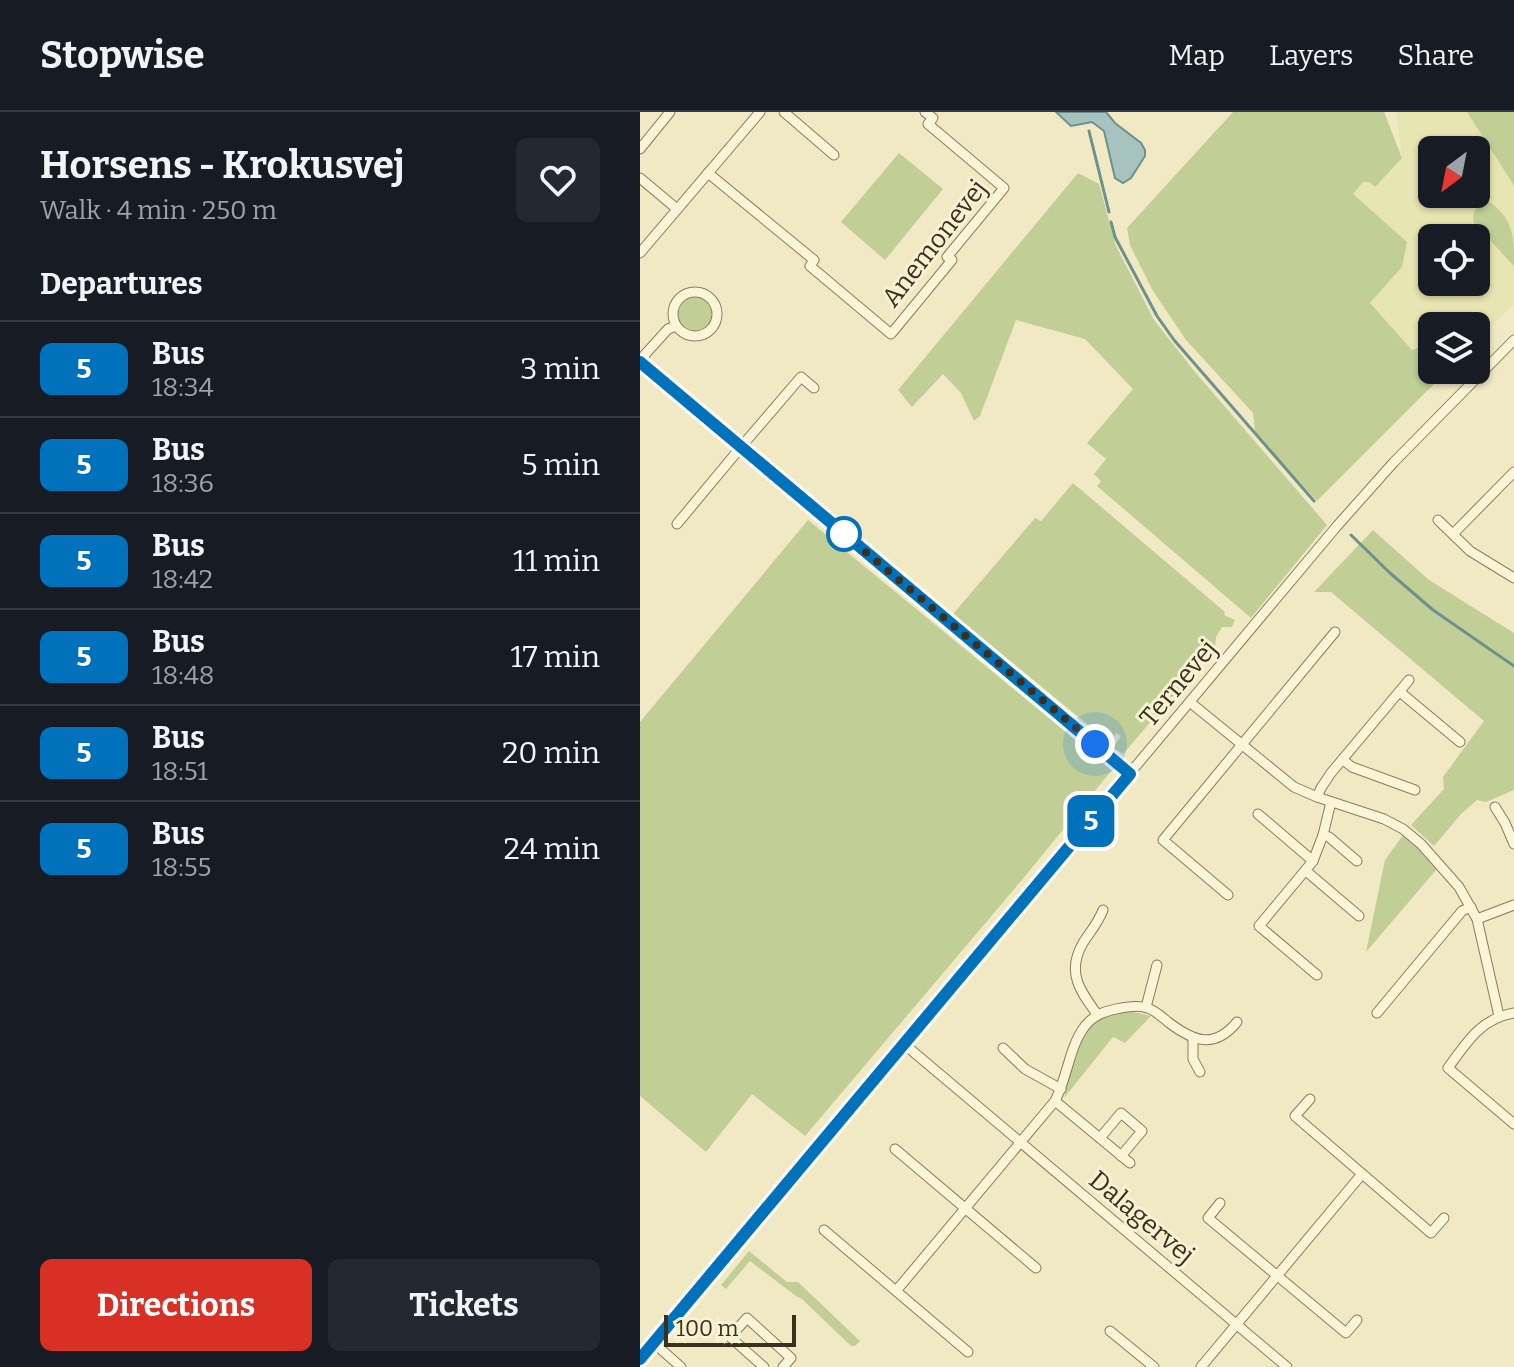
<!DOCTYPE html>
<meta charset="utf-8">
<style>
body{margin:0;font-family:Bitter,serif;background:#242831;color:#f1f3f6;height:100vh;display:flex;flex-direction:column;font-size:30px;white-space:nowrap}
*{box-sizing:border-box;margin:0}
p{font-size:26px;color:#9ea1a6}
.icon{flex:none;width:44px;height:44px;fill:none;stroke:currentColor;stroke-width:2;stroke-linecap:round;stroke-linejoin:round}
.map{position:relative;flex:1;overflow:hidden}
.side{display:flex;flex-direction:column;background:#171b24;width:640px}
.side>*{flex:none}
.badge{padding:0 16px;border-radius:12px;font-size:28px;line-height:52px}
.needle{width:52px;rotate:212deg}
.buttons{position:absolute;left:778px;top:24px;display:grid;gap:16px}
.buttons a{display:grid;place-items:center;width:72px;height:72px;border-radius:12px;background:#171b24;box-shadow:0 2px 6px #0004;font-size:40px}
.scale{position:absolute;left:24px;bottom:20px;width:132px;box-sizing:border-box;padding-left:8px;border:4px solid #3b301e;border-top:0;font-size:22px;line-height:28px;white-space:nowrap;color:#3b301e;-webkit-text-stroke:6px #f7f2d4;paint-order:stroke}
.you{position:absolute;width:40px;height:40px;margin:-20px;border:6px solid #fff;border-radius:50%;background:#1a73e8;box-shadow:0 0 0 12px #1a73e833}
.map>.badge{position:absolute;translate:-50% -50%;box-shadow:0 0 0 4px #fff}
h2{padding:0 40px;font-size:30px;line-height:72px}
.round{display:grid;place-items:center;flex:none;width:84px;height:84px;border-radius:12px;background:#242831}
.summary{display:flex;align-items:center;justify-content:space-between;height:136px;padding:0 40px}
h1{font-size:38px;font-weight:700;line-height:60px}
.action{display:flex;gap:16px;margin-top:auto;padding:16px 40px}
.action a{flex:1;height:92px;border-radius:12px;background:#d93025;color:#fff;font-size:32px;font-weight:700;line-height:92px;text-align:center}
.action a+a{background:#242831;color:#f1f3f6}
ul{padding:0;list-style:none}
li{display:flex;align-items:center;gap:24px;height:96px;padding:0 40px;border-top:2px solid #363941}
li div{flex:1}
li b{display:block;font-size:30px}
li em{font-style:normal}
li .badge{min-width:88px;font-weight:700;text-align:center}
header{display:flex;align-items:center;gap:48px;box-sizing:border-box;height:112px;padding:0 40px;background:#171b24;border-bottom:2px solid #363941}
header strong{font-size:38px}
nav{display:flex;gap:44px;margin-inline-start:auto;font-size:28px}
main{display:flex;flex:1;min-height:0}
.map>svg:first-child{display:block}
.farmland{fill:#e7e5b1;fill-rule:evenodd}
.green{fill:#c1cf97}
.water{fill:#a6c3bf;stroke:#6c928e;stroke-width:2}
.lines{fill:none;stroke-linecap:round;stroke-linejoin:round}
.stream{stroke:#6c928e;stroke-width:3}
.street-casing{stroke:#8c7b59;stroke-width:11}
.street{stroke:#fbf5d8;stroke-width:9}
.line-casing{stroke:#fff;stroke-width:18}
.line{stroke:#0072bc;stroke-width:12}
.walk{stroke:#3b301e;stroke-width:8;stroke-dasharray:0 14.4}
.stop-dot{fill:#fff;stroke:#0072bc;stroke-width:4}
.labels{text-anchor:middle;stroke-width:6;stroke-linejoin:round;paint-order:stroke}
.street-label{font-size:26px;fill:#3b301e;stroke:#f7f2d4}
</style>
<header>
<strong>Stopwise</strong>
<nav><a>Map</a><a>Layers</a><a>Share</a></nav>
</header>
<main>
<section class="side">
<div class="summary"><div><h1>Horsens - Krokusvej</h1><p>Walk · 4 min · 250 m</p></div><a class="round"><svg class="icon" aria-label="heart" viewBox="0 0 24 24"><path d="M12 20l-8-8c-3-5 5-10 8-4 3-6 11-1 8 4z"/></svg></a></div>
<h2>Departures</h2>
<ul>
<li><span class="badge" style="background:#0072bc;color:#fff">5</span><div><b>Bus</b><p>18:34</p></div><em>3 min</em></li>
<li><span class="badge" style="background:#0072bc;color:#fff">5</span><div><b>Bus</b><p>18:36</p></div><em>5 min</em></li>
<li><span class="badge" style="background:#0072bc;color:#fff">5</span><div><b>Bus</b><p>18:42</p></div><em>11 min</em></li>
<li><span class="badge" style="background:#0072bc;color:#fff">5</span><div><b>Bus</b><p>18:48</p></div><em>17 min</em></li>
<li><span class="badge" style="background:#0072bc;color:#fff">5</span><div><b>Bus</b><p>18:51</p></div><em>20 min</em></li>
<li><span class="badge" style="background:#0072bc;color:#fff">5</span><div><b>Bus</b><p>18:55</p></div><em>24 min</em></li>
</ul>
<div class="action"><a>Directions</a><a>Tickets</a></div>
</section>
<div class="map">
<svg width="874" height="1255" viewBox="0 0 874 1255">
<rect width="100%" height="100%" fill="#f0e9c4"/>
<!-- farmland -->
<path class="farmland" d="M756,0h71l47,74v118l-21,21 -11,-12 -17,13h-33v17l-20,7 -42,-47 32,-36 -49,-73 10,-12 6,-1 6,5 27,-28zM792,38h44v44h-44zM792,126h44v44h-44z"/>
<!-- green -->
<g class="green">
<path d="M593,0h151l18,46 -27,29 -6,-5h-6l-10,12 54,48 -5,25 -32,36 42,47 20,-7v27h16l-131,131 -62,-68 -2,-20 -67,-73 -33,-49 -23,-46 -3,-17z"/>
<path d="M827,0h47v74l-1,-2z"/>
<path d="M259,41l44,36 -58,71 -44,-38z"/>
<path d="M438,61l21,11 17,62 38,74 41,52 132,153 -76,93 -154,-132 4,-5 -7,-7 12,-15 -19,-16 46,-54 -48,-50 -69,-19 -36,96 -6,5 -13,-28 -18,-19 -31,33 -14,-17z"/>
<path d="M845,90h5c24,18 24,35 24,64l-40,-43c-3,-10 2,-17 11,-21z"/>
<circle cx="55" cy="203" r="18"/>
<path d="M433,371l152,129 -1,3 11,5 -3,7h-10l-6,10 -1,10 -92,107 -10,-6 8,-12 -5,-3 -7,9 -156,-128 82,-96 6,3z"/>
<path d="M168,408l304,250 -96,117 -211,249 -53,-42 -46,58 -66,-56v-374z"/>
<path d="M733,418l56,50 85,53v157l-28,12 -9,-2 -16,14 -27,32 -23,-21 33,-36 -1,-12 41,-56 -153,-129h-17z"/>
<path d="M763,723l12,9 21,26 -70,82 19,-92z"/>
<path d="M490,899l21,5 -26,27 -12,-6 -49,61c6,-22 12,-61 30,-75 10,-8 24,-10 36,-12z"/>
<path d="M109,1139l38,31h11l62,59 -5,5h-4l-49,-47 -6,-3 -46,-35 -24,28 -5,-4z"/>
</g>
<!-- water -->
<path class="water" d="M416,0h50l9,11 26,20 4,7v6l-14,22 -8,5 -8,-5 -11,-47 -12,-9 -21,4z"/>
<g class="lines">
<!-- stream -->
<g class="stream">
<path d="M449,19l20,81"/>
<path d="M471,110l4,15 42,79 17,24 140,161"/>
<path d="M711,423l39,38 43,37 81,56"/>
</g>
<defs>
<g id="street">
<path d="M144,0l50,43"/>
<path d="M0,37l30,-37"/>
<path d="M68,61l106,87 -4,6 81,68 61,-74 -5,-3 57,-69 -76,-64 5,-6 -8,-6"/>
<path d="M0,66l37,31"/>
<path d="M0,141l120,-141"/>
<circle cx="55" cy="202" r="22"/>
<path d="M0,248l28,-31 8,-3"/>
<path d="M0,250l490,412"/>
<path d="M798,408l32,31 44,27"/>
<path d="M37,412l64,-77 60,-70 13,11"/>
<path d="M813,422l61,-62"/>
<path d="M760,580l60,50"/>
<path d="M551,591l103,84 23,10 67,22 19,10 18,15 38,43 18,32 22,97"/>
<path d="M703,648l9,7 63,23"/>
<path d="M677,685l4,-9 10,-15 78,-93"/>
<path d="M855,695l10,16 9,21"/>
<path d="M618,702l55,47"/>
<path d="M683,723l6,2 28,24"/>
<path d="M666,759l53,45"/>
<path d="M588,783l-65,-55 172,-208"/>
<path d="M837,807l37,-14"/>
<path d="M677,863l-58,-49 54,-65 10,-26 8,-33"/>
<path d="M506,895l11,-42"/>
<path d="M737,901l85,-102 9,-4"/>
<path d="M874,901c-34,6 -47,29 -66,55l66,56"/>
<path d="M457,902c-17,-23 -31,-42 -14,-71 7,-11 15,-20 20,-33"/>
<path d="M553,926v21l7,13"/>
<path d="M264,932l383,323"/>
<path d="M363,936l22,21 36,20"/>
<path d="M670,987l-15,17 136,117 13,-15"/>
<path d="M415,989l75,62"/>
<path d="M460,1026l21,-25 21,18 -21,25"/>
<path d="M255,1037l141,119"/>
<path d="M580,1091l-12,15 138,115 11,-13"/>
<path d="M184,1118l144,122"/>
<path d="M256,1179l159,-190c13,-25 14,-54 30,-75 9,-11 18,-14 31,-17 9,-2 23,-4 31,-1 8,2 15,9 21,14 25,19 46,28 69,0"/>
<path d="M470,1219l44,36"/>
<path d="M14,1231l27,24"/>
<path d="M0,1246l697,-832 57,-64 120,-122"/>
<path d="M124,1255l-34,-30 17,-19 44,40 -8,9"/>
<path d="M561,1255l161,-193"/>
</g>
</defs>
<!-- street casing -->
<use href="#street" class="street-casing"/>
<!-- street -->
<use href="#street" class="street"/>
</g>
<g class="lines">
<defs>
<path id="line" d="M0,250l490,412 -490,585"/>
</defs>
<!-- line casing -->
<use href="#line" class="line-casing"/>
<!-- line -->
<use href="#line" class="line"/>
<!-- walk -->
<path class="walk" d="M204,422l251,210"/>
</g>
<!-- markers -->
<circle class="stop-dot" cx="204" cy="422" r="16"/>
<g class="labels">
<!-- street labels -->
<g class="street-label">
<text transform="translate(294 131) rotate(-52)" y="9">Anemonevej</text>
<text transform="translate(538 571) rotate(-50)" y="9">Ternevej</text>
<text transform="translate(502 1105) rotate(40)" y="9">Dalagervej</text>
</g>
</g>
</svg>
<div class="buttons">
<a><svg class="needle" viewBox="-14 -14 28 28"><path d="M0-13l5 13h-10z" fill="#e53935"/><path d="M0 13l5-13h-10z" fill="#9ea1a6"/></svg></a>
<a><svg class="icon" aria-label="locate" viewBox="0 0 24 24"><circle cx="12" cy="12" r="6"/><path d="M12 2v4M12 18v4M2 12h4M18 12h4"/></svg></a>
<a><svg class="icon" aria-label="layers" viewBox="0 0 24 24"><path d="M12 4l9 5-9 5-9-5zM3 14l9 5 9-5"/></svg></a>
</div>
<div class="scale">100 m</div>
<div class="you" style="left:455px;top:632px"></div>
<b class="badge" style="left:451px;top:709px;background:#0072bc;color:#fff">5</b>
</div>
</main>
